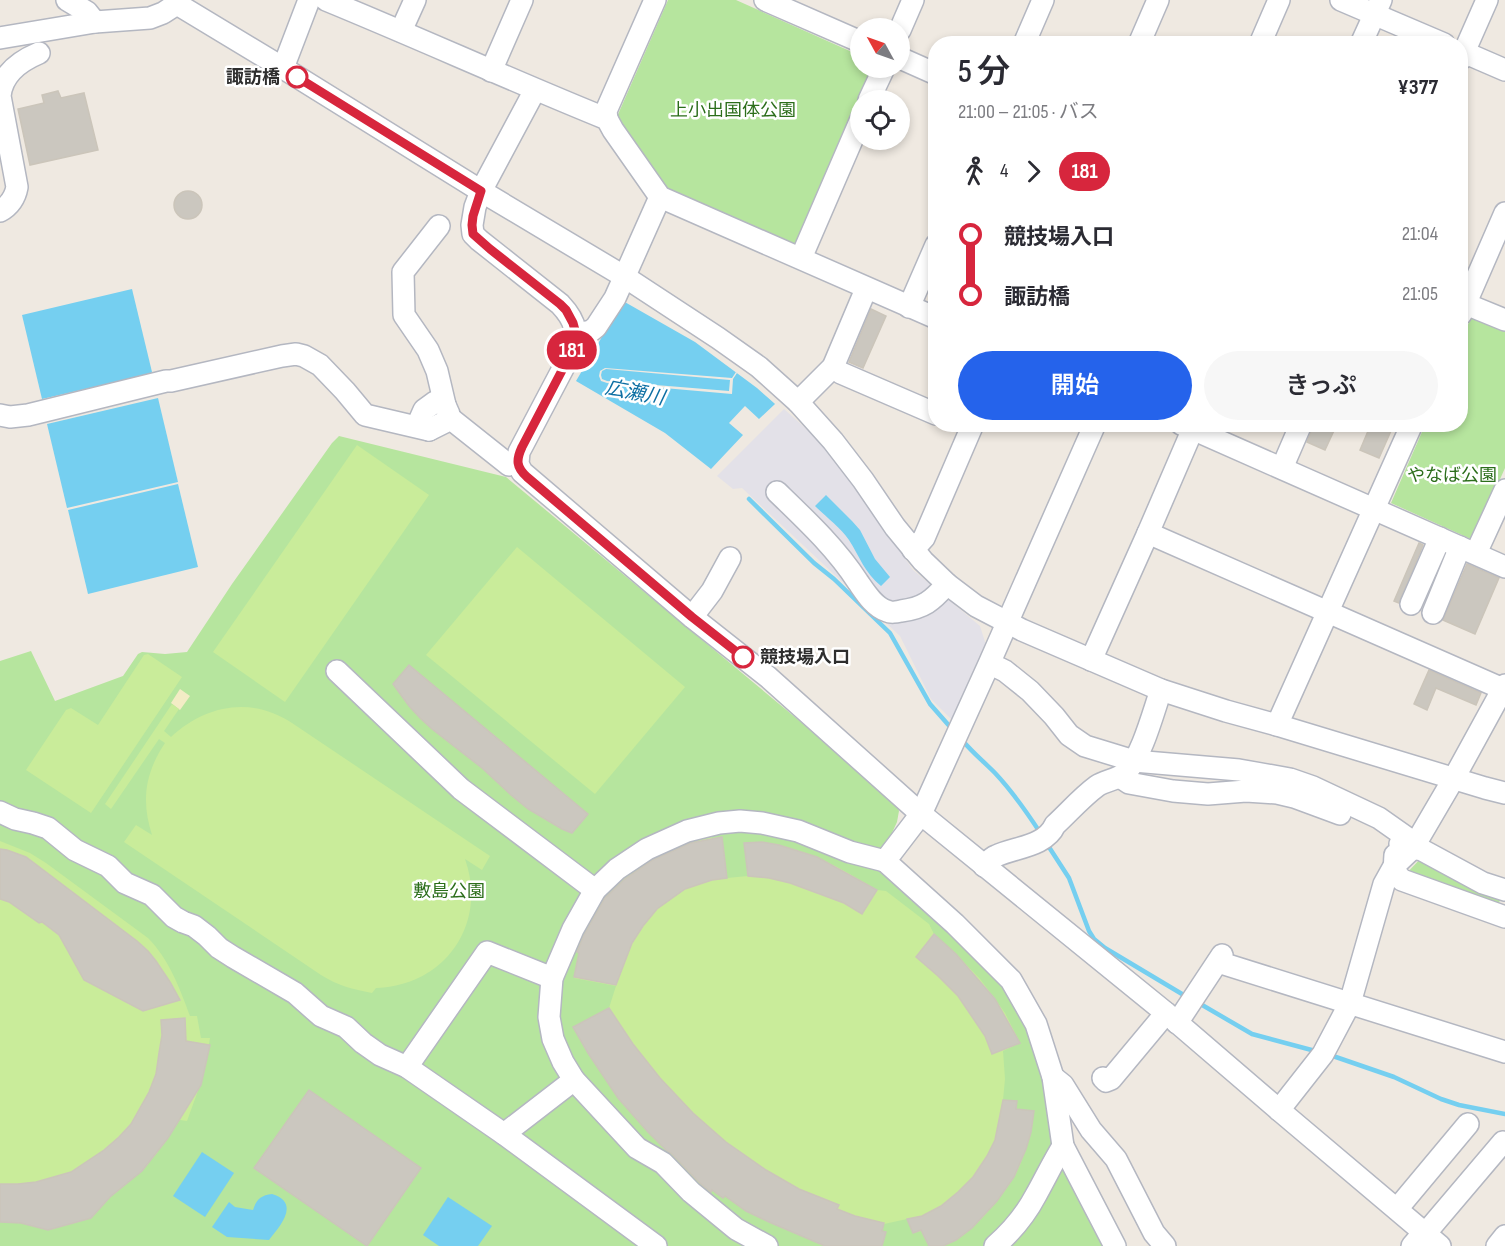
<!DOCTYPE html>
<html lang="ja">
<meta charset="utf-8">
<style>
body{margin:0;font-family:"Sofia Sans Condensed","Noto Sans JP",sans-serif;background:#f7f7f7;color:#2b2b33;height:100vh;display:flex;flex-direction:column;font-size:22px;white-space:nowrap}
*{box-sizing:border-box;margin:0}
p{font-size:20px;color:#7c7c81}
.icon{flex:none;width:33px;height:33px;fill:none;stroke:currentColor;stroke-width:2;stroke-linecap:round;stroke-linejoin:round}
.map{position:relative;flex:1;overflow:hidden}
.details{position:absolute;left:928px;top:36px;width:540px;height:396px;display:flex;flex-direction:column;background:#fff;border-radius:24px;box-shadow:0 3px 9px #0003}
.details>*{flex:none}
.badge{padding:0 12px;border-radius:20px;font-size:21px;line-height:39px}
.needle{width:39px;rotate:310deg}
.fabs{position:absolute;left:850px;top:18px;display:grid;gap:12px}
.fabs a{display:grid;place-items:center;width:60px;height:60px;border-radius:50%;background:#fff;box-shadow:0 3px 9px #0003;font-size:30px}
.map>.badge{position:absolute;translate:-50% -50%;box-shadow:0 0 0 3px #fff}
.legs{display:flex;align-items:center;gap:9px;height:66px;padding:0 30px;font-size:20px}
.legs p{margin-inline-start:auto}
.head{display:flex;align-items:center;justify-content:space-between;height:102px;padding:0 30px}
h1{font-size:33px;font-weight:600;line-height:45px}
.primary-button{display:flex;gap:12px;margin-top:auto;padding:12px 30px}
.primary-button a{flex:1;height:69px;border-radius:36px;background:#2563eb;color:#fff;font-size:24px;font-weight:600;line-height:69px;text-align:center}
.primary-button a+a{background:#f7f7f7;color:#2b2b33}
ul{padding:0 30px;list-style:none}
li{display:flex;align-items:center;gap:21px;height:60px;font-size:22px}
li i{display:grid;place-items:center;width:9px;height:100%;margin:0 8px;background:currentColor}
li i::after{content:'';width:15px;height:15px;margin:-8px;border:4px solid;border-radius:50%;background:#fff}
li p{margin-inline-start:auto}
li:first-child i{background:linear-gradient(#0000 50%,currentColor 0)}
li:last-child i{background:linear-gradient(currentColor 50%,#0000 0)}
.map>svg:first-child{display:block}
.industrial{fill:#e3e1e8}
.green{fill:#b6e59e}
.sand{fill:#f3ecc5}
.pitch{fill:#c9ec9a}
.water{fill:#75cff0}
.pier{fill:#efe9e1;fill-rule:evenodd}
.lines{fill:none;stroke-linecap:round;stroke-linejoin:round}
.stream{stroke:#75cff0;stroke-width:4.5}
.building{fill:#cbc7bf;stroke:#cbc5ba;stroke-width:1.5}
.minor-casing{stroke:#b4b7c1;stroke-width:24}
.minor{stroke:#fff;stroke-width:21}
.line-1-casing{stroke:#fff;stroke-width:14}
.line-1{stroke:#d7263d;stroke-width:9}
.stop-1-dot{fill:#fff;stroke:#d7263d;stroke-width:3}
.labels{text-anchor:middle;stroke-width:5;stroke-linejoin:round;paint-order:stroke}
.stop-label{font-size:18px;font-weight:bold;fill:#2e2e2e;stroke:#fff;text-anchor:end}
.park-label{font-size:18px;fill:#2c6e1b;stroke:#fff}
.water-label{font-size:20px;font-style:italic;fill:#0d6fa3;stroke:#fff}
</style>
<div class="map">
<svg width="1505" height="1246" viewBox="0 0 1505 1246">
<rect width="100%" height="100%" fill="#efe9e1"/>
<!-- industrial -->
<path class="industrial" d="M784,409l37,33 34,43 58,85 67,56 6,19 -34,75 -21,-21 -31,-63 -158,-148 -9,1 -16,-13z"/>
<!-- green -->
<g class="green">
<path d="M668,0h68l125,56v12h16l-78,182 -134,-61 -49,-70z"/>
<path d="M1471,318l34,13v137l-32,72 -82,-37 34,-78 36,-1v-84z"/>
<path d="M339,436l167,41 390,324 3,10 -2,11 -21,46c35,26 69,54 99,84 20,19 39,48 53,71l79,223h-1107v-585l31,-10 24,50 68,-25 15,-22 4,-2 23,2 22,-2 45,-68 100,-141z"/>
<path d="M1424,855l78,38 -5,17 -93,-34z"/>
</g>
<!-- sand -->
<path class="sand" d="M180,689l10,7 -10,14 -9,-7z"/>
<!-- pitch -->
<g class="pitch">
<path d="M357,445l72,50 -144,207 -72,-50z"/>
<path d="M517,547l168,140 -90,107 -169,-139z"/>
<path d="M148,654l34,23 -91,136 -65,-43 40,-60 5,-2 27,17 46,-70z"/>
<path d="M172,704l7,5 -15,22 7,6c35,-32 80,-41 121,-14l198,133 -8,14 -17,-11c23,65 -20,127 -89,129l-4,5c-20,-4 -33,-7 -51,-18l-197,-133 12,-17 16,10c-11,-34 -7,-62 13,-92l-6,-4 -48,70 -6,-5z"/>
<path d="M710,832l2,6 10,-1 5,41 21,-2 -4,-33c51,-2 91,22 133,47l9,1 43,33 5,10 22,20 24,25 15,20 10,14 15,30 -17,8 2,28 -2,21 14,1 -1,8 18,2c-3,22 -8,45 -20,66 -12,20 -47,64 -72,69 -4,0 -9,0 -13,0l-8,-15 -8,2 -6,-14 -23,5 -2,7 4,1 -4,14h-57l-56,-24 -23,-11 -21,-15 -2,2 -10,-8 -3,3 -5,-4 -4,4 -23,-26 3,-4c-45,-40 -79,-84 -108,-136l36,-19 7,-22 -42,-8 3,-14 15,-5 -17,-8 17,-36 18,-25 13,-14 34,-25z"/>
<path d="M0,841l30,12 16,10 102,75c21,21 32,51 42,78h7l4,22h9l-7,39 -16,44 -7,-1 -23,33 -15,18 -32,26 -19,21 -42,12 -28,-7 -21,-1z"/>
</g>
<!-- water -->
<g class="water">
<path d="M132,289l20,83 -1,2 -109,25 -20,-84z"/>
<path d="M623,301l72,41 62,46 17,15 1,1 -16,15 -14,-13 -16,17 14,12 -32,34 -46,-36 -89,-52z"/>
<path d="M158,398l20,84 -111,26 -20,-84z"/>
<path d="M178,484l20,83 -110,27 -20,-84z"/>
<path d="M826,495l26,26 8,9 15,29 15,18 -9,9c-17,-14 -21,-29 -32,-46 -9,-13 -23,-23 -34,-34z"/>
<path d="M202,1152l32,21 -29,44 -32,-21z"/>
<path d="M272,1194c29,9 8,32 -3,46l-42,-3 -15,-10 17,-25 6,5 18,3c3,-10 8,-15 19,-16z"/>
<path d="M448,1197l44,29 -14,20h-39l-16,-11z"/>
</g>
<!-- pier -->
<path class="pier" d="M605,368l127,10 4,-6 1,1 -4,6 -1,15 -125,-11 -6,-2 -2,-5 1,-5zM606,369l124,11 -1,11 -122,-10 -5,-2 -1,-4 1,-4z"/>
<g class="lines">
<!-- stream -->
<g class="stream">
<path d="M749,499l65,64 20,16 56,54 40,71 22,25"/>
<path d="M962,740c10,12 22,22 33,33 17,18 33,41 46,61"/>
<path d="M1047,844l22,34 20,53 5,8 11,9 82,49"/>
<path d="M1197,1002l55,32 67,18"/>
<path d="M1330,1055l64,22 47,22 18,6 46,9"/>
</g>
</g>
<!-- building -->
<g class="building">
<path d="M58,91l3,7 23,-5 14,57 -68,15 -12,-56 26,-6 -2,-8z"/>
<circle cx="188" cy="205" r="14"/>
<path d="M871,309l15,7 -23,52 -14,-6z"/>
<path d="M1314,424h23l-12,26 -18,-8z"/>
<path d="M1371,424h23l-15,34 -19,-8z"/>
<path d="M1419,543l4,2 -24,58 -5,-2z"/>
<path d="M1467,564l32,14 -24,56 -32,-14z"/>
<path d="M409,665l179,149 -16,19 -10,-4 -34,-20 -17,-14 -29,-27 -50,-39 -12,-11 -11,-12 -16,-22z"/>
<path d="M1429,670l52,23 -5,12 -40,-17 -9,22 -13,-6z"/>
<path d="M722,837l5,41 -15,2 -27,9 -28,20 -14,17 -11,17 -16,42 -42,-8 5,-24 -2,-1 7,-17 21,-37 20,-19 28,-19 38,-17z"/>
<path d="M762,842l17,3 38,12 60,33 -15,24 -18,-11 -54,-20 -21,-5 -21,-2 -4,-33z"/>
<path d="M0,849l7,1 19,7 111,84 11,10 8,10 14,21 10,18 -37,11 -59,-31 -25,-45 -17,-13 -3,1 -30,-21 -9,-3z"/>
<path d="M934,934l22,20 39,45 25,44 -28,11 -7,-18 -27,-40 -20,-20 -22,-19z"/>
<path d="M609,1008l24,36 27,34 33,35 33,29 40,28 33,19 40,16 -2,4 18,7 29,7 -2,8 4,1 -4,14h-57l-56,-24 -23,-11 -21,-15 -2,2 -11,-8 -1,2 -11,-9 -28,-29 -6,-4 -19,-19 -29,-33 -30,-45 -15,-26z"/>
<path d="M185,1018l1,23 24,4 -9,40 -33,53 -26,33 -32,26 -19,21 -43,12 -27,-7 -21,-1v-38h18l18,-2 35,-10 33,-22 15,-13 12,-13 18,-32 7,-18 3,-21 3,-18 -1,-15z"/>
<path d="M309,1090l112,78 -54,78 -113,-78z"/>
<path d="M1003,1100l14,1 -1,8 18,2 -3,21 -5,17 -12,28 -17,24 -25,27 -16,12 -13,6h-14l-8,-16 -8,3 -6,-14 15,-3 19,-10 17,-14 15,-15 14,-21 8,-16z"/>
</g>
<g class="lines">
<defs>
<g id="minor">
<path d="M67,0l20,12 8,10"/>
<path d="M326,0c95,39 187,81 281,119l6,11 47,67 276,121"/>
<path d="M765,0l96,42"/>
<path d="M1341,0l103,44"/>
<path d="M900,30l13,-30"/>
<path d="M401,31l14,-31"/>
<path d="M0,38l95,-16 55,-4 13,-5 14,-9 106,64 198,123 144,86 93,61 41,29 39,35 35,39 30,39 32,47 28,34 24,23 29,22 46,24 139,60 65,21 51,14 208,63 20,5"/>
<path d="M1024,44l19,-44"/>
<path d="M1139,44l19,-44"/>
<path d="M1260,44l19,-44"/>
<path d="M1361,44l20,-44"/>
<path d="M1461,51l44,19"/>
<path d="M900,58l36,16"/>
<path d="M1461,59l26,-59"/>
<path d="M283,68l26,-68"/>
<path d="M491,71l31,-71"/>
<path d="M535,90l-54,101 -6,16 -3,18 1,9 6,6 81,64c17,18 19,30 9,53l-50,95 -1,12 4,8 170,145 76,60 153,137 245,199 113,97 161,136"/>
<path d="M869,100l15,-32"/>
<path d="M607,119l-1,-8 49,-111"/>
<path d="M0,211c9,-5 15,-13 17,-24l-17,-91c2,-22 20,-35 39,-43"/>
<path d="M439,226l-36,46 1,43 24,35 9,21 8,34"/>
<path d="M801,258l60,-139"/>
<path d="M1461,302l44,18"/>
<path d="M909,307l27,-62"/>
<path d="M1461,314l44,-101"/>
<path d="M576,334l15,-3 5,-4 19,-29 45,-101"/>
<path d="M833,367l8,6 95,41"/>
<path d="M798,402l35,-35 33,-78"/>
<path d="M0,415l10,2 18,-2 138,-34h5l111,-25 14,-2 8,2 16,9 25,26 20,24 64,15 22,-11 58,46"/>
<path d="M1095,424l-106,240 -68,150 -36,47 70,63 56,56 25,44 17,53 10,69 52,100"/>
<path d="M1181,424l324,143"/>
<path d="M429,430l-9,-11 4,-9 11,-8 10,3 4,9"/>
<path d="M1282,468l19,-44"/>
<path d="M777,492c29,28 59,56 81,90 7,10 16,25 29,29 4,2 9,1 14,0 23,-3 31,-10 46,-27"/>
<path d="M1148,533l47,-109"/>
<path d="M913,550l11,-12 49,-114"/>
<path d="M1476,553l29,-63"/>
<path d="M1411,604l29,-66"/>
<path d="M1433,613l27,-66"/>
<path d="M692,617l20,-26 18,-33"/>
<path d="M1091,660l57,-127 355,156"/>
<path d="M999,668l6,3 25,20 24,25 15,19 16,11 49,15 105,9 51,9 23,8 66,31 27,19 -4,2"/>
<path d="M337,671l124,118 134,101"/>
<path d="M1277,725l135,-301"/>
<path d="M1120,777l9,6 44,8 35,3 38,-3 31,2 17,4 46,17"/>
<path d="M0,812l15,7 18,4 15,5 27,22 33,16 17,17 27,12 22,22 9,5 11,4 13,10 12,12 14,9 62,36 26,23 25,11 17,16 17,12 27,12 97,67 152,112"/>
<path d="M1400,844l6,3 16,3 61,33 22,7"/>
<path d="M1395,855c-1,11 -1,18 7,25l103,37"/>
<path d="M984,866c4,-4 7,-8 12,-10 19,-9 49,-9 59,-31 14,-13 27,-28 42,-39 9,-6 21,-6 29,-14 16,-16 27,-59 35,-82"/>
<path d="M1218,962l287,90"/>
<path d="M1177,1023l45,-68"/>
<path d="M407,1067l80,-115 65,26"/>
<path d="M1053,1077l10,8 28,45 25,29 38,74 11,13"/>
<path d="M1103,1078l3,3 5,-2 55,-66"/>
<path d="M1279,1110l44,-56 27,-51 34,-119 10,-18 19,-18 41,-70 51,-93"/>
<path d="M504,1134l70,-54"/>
<path d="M1397,1209l71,-85"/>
<path d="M767,1246l-31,-17 -45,-37 -28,-29 -26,-15 -63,-68 -11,-18 -10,-23 -4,-22 3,-39 21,-49 22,-39 22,-21 30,-20 40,-18 32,-8 21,-2 22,2 36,8 52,21 35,9"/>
<path d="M995,1246c16,-14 31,-32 41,-51 9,-16 17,-33 27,-49"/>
<path d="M1412,1246l12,-14 6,-4 73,-86"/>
<path d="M1497,1246l8,-10"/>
</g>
</defs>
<!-- minor casing -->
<use href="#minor" class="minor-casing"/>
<!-- minor -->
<use href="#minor" class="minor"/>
</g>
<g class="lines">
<defs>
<path id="line-1" d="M297,77l184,114 -8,25 -1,9 1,9 17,15 70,55 6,6 7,13 3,11 -2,10 -5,13 -47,90c-6,13 -6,20 5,30l165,140 51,40"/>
</defs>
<!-- line-1 casing -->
<use href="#line-1" class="line-1-casing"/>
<!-- line-1 -->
<use href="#line-1" class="line-1"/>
</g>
<!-- markers -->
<g class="stop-1-dot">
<circle cx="297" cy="77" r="10"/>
<circle cx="743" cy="657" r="10"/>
</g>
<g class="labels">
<!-- stop labels -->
<g class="stop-label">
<text x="280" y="83">諏訪橋</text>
<text x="760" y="663" text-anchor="start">競技場入口</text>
</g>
<!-- park labels -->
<g class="park-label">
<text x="733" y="116">上小出国体公園</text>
<text x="1452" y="481">やなば公園</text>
<text x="449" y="897">敷島公園</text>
</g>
<!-- water labels -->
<g class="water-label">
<text transform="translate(635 392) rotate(11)" y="7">広瀬川</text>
</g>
</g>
</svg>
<div class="fabs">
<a><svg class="needle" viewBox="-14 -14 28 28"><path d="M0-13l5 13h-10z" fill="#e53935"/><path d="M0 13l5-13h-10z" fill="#7c7c81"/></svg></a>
<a><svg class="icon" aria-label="locate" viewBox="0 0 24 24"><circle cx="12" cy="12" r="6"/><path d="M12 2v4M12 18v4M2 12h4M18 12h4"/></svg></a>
</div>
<b class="badge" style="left:572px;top:350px;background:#d7263d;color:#fff">181</b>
<section class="details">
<div class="head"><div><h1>5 分</h1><p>21:00 – 21:05 · バス</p></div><b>¥377</b></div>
<div class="legs"><svg class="icon" aria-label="walk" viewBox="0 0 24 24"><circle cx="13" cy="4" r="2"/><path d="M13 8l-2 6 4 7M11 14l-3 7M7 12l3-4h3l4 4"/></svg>4<svg class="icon" aria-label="forward" viewBox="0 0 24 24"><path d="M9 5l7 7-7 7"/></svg><b class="badge" style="background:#d7263d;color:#fff">181</b></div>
<ul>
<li><i style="color:#d7263d"></i><b>競技場入口</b><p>21:04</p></li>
<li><i style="color:#d7263d"></i><b>諏訪橋</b><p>21:05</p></li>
</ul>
<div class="primary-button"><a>開始</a><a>きっぷ</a></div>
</section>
</div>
